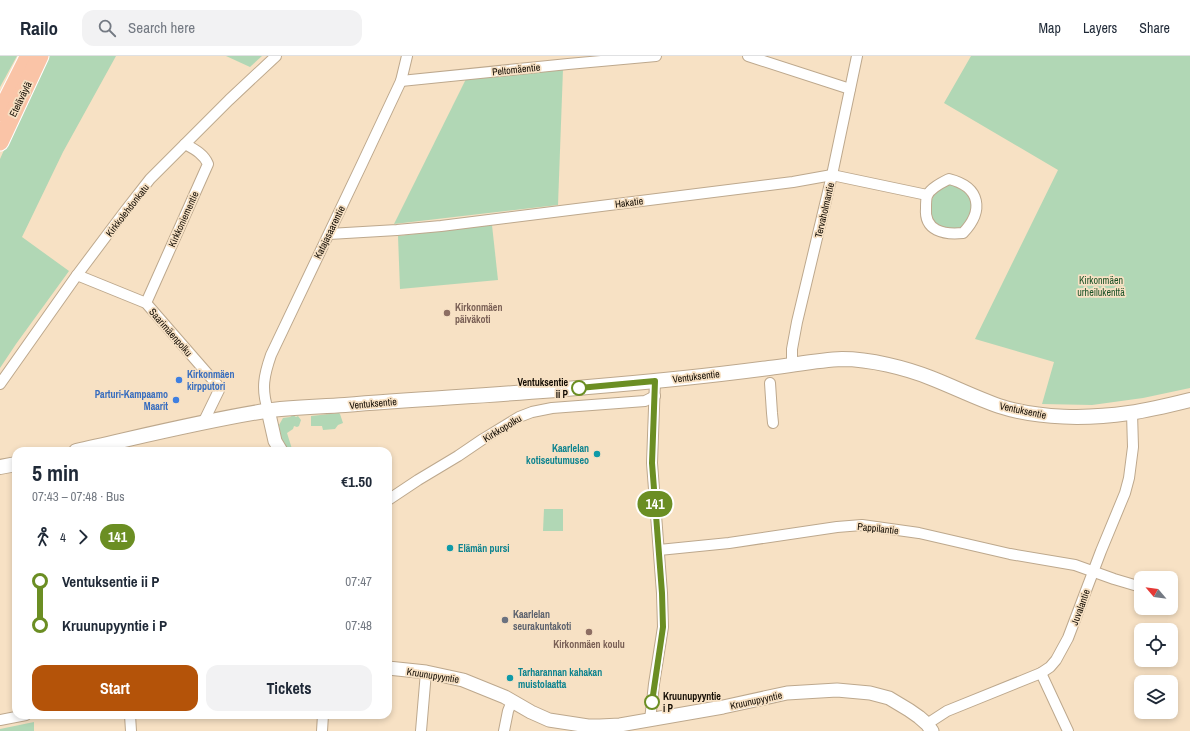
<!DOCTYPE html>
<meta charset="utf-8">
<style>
body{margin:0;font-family:"Archivo Narrow",sans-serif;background:#f2f2f3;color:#1f2937;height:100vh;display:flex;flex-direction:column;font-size:15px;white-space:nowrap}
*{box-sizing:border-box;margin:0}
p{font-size:13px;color:#747a83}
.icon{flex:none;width:22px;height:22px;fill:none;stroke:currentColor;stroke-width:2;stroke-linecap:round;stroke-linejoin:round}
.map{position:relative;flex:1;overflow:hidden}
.sheet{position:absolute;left:12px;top:391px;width:380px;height:272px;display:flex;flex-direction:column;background:#fff;border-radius:12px;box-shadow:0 2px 6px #0003}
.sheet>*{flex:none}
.badge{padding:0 8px;border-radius:13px;font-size:14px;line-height:26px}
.needle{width:26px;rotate:299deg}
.tools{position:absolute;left:1134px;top:515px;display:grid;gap:8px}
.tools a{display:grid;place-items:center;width:44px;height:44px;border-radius:8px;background:#fff;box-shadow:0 2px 6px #0003;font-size:20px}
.map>.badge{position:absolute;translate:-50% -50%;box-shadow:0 0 0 2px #fff}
.legs{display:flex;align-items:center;gap:6px;height:44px;padding:0 20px;font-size:13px}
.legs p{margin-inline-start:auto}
.overview{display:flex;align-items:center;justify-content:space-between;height:68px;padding:0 20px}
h1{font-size:22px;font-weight:700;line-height:30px}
.primary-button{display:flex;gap:8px;margin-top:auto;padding:8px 20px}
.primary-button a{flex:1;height:46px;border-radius:12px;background:#b45309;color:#fff;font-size:16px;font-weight:700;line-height:46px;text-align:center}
.primary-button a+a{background:#f2f2f3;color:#1f2937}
ul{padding:0 20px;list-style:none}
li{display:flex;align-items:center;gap:14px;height:44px;font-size:15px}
li i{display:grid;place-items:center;width:6px;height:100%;margin:0 5px;background:currentColor}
li i::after{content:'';width:10px;height:10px;margin:-5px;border:3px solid;border-radius:50%;background:#fff}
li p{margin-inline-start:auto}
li:first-child i{background:linear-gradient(#0000 50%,currentColor 0)}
li:last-child i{background:linear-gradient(currentColor 50%,#0000 0)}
header{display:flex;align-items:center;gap:24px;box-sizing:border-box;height:56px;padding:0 20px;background:#fff;border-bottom:1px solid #e0e1e3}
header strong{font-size:19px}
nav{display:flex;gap:22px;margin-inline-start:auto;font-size:14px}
.search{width:280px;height:36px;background:#f2f2f3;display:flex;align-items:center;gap:10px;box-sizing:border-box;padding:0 14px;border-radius:12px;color:#747a83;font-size:15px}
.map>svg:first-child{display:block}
.green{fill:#b1d7b5}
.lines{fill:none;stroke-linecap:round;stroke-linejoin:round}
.minor-casing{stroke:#bda88d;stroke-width:12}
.tertiary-casing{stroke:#bda88d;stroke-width:15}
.secondary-casing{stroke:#bda88d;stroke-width:16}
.trunk-casing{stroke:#fff;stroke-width:19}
.minor{stroke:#fff;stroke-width:10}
.tertiary{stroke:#fff;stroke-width:13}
.secondary{stroke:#fff;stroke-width:14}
.trunk{stroke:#fac4a7;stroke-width:17}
.line-1-casing{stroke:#fff;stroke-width:9}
.line-1{stroke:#6b8e23;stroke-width:6}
.education-dot{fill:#8d6e63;stroke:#f7e1c4;stroke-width:1.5}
.shop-dot{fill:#3f7fe0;stroke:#f7e1c4;stroke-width:1.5}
.stop-1-dot{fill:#fff;stroke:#6b8e23;stroke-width:2}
.culture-dot{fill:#0f9aa8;stroke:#f7e1c4;stroke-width:1.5}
.worship-dot{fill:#6b7280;stroke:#f7e1c4;stroke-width:1.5}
.labels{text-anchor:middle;stroke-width:3.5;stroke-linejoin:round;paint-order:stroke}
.street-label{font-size:10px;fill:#130c03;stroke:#f7e1c4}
.park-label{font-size:10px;fill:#1a5126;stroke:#f7e1c4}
.education-label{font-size:10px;font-weight:bold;fill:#785e54;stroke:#f7e1c4;text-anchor:start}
.shop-label{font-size:10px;font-weight:bold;fill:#366cbe;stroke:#f7e1c4;text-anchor:start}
.stop-label{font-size:10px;font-weight:bold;fill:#130c03;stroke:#f7e1c4;text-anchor:end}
.culture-label{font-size:10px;font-weight:bold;fill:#0d838f;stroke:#f7e1c4;text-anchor:start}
.worship-label{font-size:10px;font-weight:bold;fill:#5b616d;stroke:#f7e1c4;text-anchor:start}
</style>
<header>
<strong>Railo</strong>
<div class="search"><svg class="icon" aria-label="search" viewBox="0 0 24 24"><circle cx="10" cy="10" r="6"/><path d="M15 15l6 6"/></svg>Search here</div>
<nav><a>Map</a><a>Layers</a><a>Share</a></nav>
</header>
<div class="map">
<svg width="1190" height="675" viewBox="0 0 1190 675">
<rect width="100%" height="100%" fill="#f7e1c4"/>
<!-- green -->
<g class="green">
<path d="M0,0h17l-17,31z"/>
<path d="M46,0h70l-53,96 -41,85 47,34 -53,73 -16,24v-209z"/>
<path d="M226,0h36l-12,11z"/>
<path d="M971,0h219v332l-47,10 -51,7 -50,-1 12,-42 -79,-23 83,-169 -114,-67z"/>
<path d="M563,13l-5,136 -164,19 72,-145z"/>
<path d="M948,128h8l14,11c3,19 2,19 -10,34 -11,1 -21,-1 -29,-8 -1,-18 -1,-29 17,-37z"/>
<path d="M492,169l6,55 -98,9 -2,-53z"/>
<path d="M339,357l1,1 3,9 -5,2 -3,4 -12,1 -1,-4h-11v-10z"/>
<path d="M293,359l3,2 2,-1 3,4 -2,6 -2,1 -3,-1 -1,3 -6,4 5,16 4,2h-10l-5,-14 -2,-12 4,-7 7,-1z"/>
<path d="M544,453h19v22h-20z"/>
<path d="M34,666v9h-34v-2z"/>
</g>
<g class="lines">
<defs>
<g id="minor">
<path d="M748,0l102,33"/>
<path d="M401,25l167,-17 88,-8"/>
<path d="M949,123c32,8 35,32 14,54 -19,2 -39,-2 -37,-25 0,-3 0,-9 1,-12 3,-8 16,-14 22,-17z"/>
<path d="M329,178l68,-4 44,-4 352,-44 39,-7 95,20"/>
<path d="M77,219l69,28 74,85 -17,35"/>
<path d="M146,247l62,-139c-4,-10 -14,-15 -23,-20"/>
<path d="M792,308v-15l5,-27 35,-147 25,-119"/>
<path d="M770,327l2,30 1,10"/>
<path d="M0,328l77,-109 48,-64 25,-32 79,-79 47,-44"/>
<path d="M268,354c-7,-21 -4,-35 3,-55l90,-189 40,-85 6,-25"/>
<path d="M388,444l30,-20 40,-24 25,-17 36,-22 13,-5 20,-4 93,-7 10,-5"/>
<path d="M659,494l70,-7 108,-16 25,-2 57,8 91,21 65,11 39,14 27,8"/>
<path d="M1041,617l27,58"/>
<path d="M130,659l1,16"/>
<path d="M0,664l26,-5"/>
<path d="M650,664l4,-36 9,-57 -1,-34 -10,-130 3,-82"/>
<path d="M927,668l20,-13 94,-38 9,-6 6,-7 12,-22 33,-87 24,-58 4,-15 4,-31 -1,-34"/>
<path d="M322,675l1,-16"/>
<path d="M421,675l5,-59"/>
<path d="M504,675l4,-20 4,-10"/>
</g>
<g id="tertiary">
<path d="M268,354l7,31 6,10"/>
<path d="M388,612l38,4 37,8 42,17 26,15 18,8 39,6h12l20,-1 103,-18 64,-14 50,-3 33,3 19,5 20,12 10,7 8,7 5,7"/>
</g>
<g id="secondary">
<path d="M76,395c63,-14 126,-30 189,-40 26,-4 53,-4 80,-6 81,-7 162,-10 243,-18 61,-5 121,-11 181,-19 25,-3 49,-8 73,-9 28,0 64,9 89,19 23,9 45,20 68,28 40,13 89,13 130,7 20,-3 41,-8 61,-13"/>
<path d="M0,411l16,-3"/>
</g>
<g id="trunk">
<path d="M0,57l26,-52"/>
<path d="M0,86l40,-86"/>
</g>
</defs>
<!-- minor casing -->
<use href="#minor" class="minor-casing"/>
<!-- tertiary casing -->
<use href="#tertiary" class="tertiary-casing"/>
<!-- secondary casing -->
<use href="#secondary" class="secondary-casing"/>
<!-- trunk casing -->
<use href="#trunk" class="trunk-casing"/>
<!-- minor -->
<use href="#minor" class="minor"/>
<!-- tertiary -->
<use href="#tertiary" class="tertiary"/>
<!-- secondary -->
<use href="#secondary" class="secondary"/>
<!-- trunk -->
<use href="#trunk" class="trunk"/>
</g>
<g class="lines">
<defs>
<path id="line-1" d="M579,332l76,-7 -3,82 10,130 1,34 -11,75"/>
</defs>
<!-- line-1 casing -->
<use href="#line-1" class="line-1-casing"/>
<!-- line-1 -->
<use href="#line-1" class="line-1"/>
</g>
<!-- markers -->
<g class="education-dot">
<circle cx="447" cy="257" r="4"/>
<circle cx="589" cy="576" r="4"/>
</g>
<g class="shop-dot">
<circle cx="179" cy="324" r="4"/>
<circle cx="176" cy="344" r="4"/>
</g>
<g class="stop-1-dot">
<circle cx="579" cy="332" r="7"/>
<circle cx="652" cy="646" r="7"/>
</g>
<g class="culture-dot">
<circle cx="597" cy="398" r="4"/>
<circle cx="450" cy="492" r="4"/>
<circle cx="510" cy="622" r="4"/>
</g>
<circle class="worship-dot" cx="505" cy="564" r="4"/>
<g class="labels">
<!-- street labels -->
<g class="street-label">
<text transform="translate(516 13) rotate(-6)" y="4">Peltomäentie</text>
<text transform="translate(20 43) rotate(-64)" y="4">Eteläväylä</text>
<text transform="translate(629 146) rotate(-7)" y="4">Hakatie</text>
<text transform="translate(127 154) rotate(-52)" y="4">Kirkkolehdonkatu</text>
<text transform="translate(824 154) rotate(-77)" y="4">Tervaholmantie</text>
<text transform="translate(183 163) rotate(-66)" y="4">Kirkkoniementie</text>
<text transform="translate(329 176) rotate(-64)" y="4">Katajasaarentie</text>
<text transform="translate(171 276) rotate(49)" y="4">Saarimäenpolku</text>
<text transform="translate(696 320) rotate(-7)" y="4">Ventuksentie</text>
<text transform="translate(373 347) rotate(-5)" y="4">Ventuksentie</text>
<text transform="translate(1023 354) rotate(12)" y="4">Ventuksentie</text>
<text transform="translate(502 372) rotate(-31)" y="4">Kirkkopolku</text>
<text transform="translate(878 472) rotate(6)" y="4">Pappilantie</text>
<text transform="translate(1080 551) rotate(-70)" y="4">Juvalantie</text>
<text transform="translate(433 619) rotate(9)" y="4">Kruunupyyntie</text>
<text transform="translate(756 644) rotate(-12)" y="4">Kruunupyyntie</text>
</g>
<!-- park labels -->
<g class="park-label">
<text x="1101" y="228">Kirkonmäen<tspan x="1101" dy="12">urheilukenttä</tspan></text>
</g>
<!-- education labels -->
<g class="education-label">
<text x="455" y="255">Kirkonmäen<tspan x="455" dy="12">päiväkoti</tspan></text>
<text x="589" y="592" text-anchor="middle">Kirkonmäen koulu</text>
</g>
<!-- shop labels -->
<g class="shop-label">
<text x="187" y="322">Kirkonmäen<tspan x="187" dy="12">kirpputori</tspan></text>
<text x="168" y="342" text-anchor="end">Parturi-Kampaamo<tspan x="168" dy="12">Maarit</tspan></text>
</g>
<!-- stop labels -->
<g class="stop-label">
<text x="568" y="330">Ventuksentie<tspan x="568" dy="12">ii P</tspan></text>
<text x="663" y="644" text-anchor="start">Kruunupyyntie<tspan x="663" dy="12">i P</tspan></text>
</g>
<!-- culture labels -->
<g class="culture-label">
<text x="589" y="396" text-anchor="end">Kaarlelan<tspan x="589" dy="12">kotiseutumuseo</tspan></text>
<text x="458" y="496">Elämän pursi</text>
<text x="518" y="620">Tarharannan kahakan<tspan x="518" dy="12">muistolaatta</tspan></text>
</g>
<!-- worship labels -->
<g class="worship-label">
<text x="513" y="562">Kaarlelan<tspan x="513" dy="12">seurakuntakoti</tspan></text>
</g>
</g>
</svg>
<div class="tools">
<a><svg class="needle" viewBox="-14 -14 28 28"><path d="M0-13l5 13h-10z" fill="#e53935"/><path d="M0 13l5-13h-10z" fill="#747a83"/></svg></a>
<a><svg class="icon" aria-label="locate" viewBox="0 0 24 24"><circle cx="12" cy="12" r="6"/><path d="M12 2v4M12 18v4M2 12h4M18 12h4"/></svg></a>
<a><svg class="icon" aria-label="layers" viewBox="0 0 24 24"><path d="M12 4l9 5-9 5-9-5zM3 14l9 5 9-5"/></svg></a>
</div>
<b class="badge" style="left:655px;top:448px;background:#6b8e23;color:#fff">141</b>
<section class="sheet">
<div class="overview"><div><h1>5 min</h1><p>07:43 – 07:48 · Bus</p></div><b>€1.50</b></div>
<div class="legs"><svg class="icon" aria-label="walk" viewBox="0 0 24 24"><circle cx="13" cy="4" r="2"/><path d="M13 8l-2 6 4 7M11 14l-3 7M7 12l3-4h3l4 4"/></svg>4<svg class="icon" aria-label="forward" viewBox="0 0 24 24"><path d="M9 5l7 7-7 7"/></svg><b class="badge" style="background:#6b8e23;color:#fff">141</b></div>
<ul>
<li><i style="color:#6b8e23"></i><b>Ventuksentie ii P</b><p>07:47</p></li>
<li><i style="color:#6b8e23"></i><b>Kruunupyyntie i P</b><p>07:48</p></li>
</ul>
<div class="primary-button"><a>Start</a><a>Tickets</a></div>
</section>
</div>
